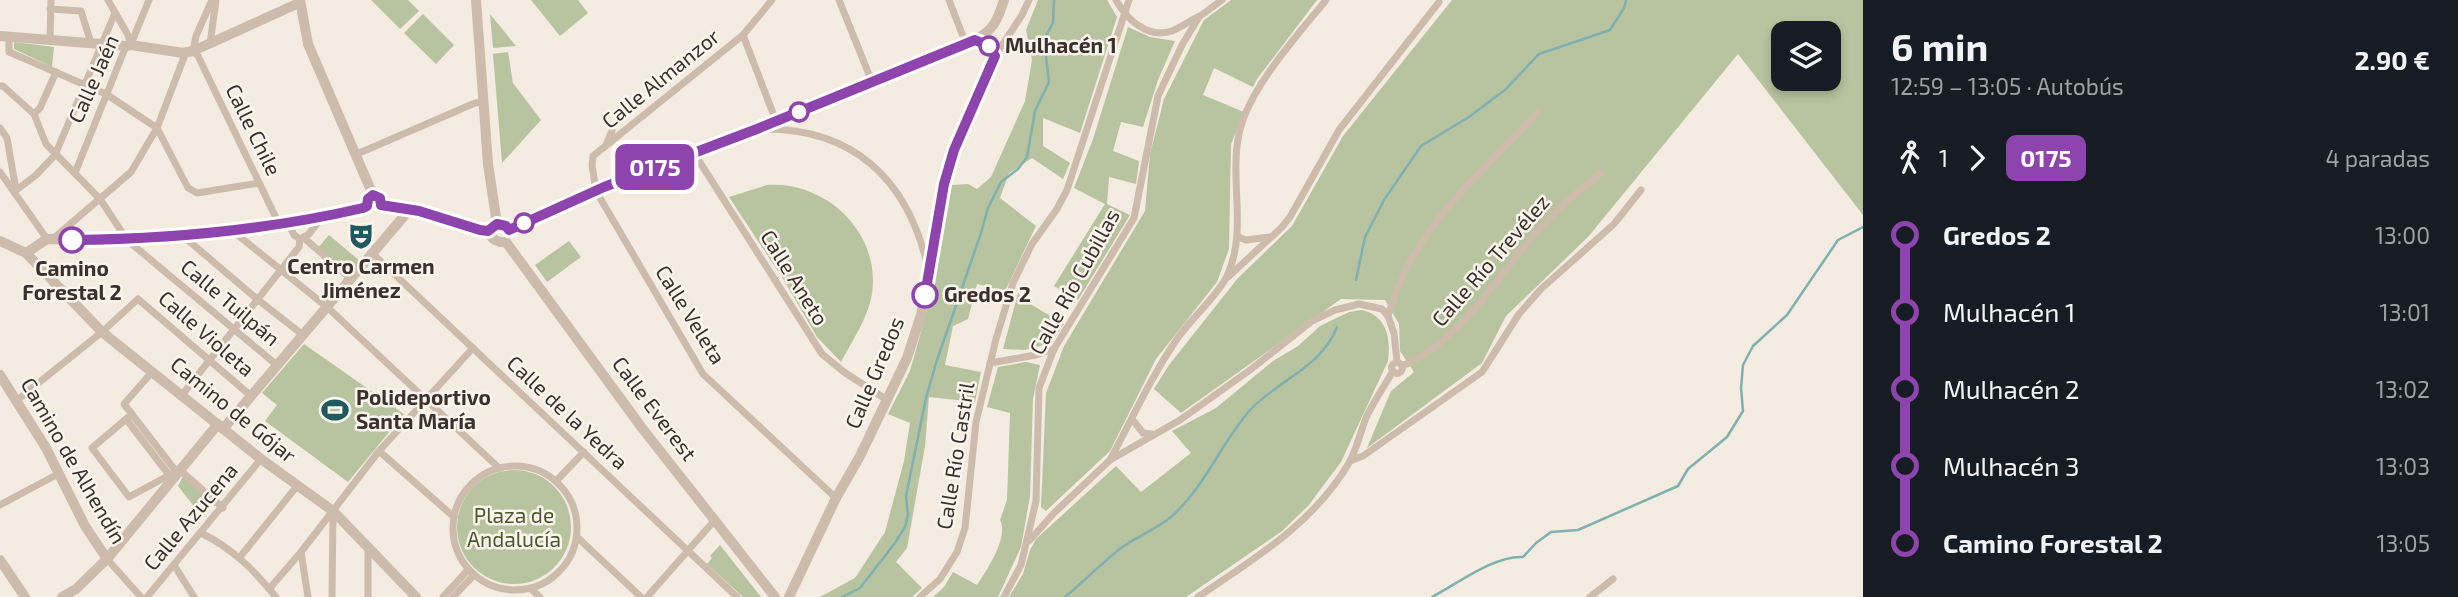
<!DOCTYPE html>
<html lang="es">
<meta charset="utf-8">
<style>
body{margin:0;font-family:"Exo 2",sans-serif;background:#242831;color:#f1f3f6;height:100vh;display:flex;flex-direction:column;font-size:26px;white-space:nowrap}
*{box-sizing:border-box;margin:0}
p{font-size:23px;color:#9ea1a6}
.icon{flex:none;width:38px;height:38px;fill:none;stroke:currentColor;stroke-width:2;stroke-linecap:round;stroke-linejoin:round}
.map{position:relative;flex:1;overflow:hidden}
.drawer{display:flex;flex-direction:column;background:#171b24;width:595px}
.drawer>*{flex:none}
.badge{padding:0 14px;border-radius:10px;font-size:24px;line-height:46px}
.fabs{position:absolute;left:1771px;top:21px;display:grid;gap:14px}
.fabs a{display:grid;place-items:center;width:70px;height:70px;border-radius:14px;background:#171b24;box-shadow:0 4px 10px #0003;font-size:35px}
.map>.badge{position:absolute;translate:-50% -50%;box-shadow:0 0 0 4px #fff}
.legs{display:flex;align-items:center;gap:10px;height:77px;padding:0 28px;font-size:23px}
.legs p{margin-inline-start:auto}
.overview{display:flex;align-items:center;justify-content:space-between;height:119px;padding:0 28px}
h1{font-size:38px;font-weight:700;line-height:52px}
ul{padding:0 28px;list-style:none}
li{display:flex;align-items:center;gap:24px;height:77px;font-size:26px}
li i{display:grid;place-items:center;width:10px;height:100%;margin:0 9px;background:currentColor}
li i::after{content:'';width:18px;height:18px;margin:-9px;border:5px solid;border-radius:50%;background:#171b24}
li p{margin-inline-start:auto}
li:first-child i{background:linear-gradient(#0000 50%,currentColor 0)}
li:last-child i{background:linear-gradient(currentColor 50%,#0000 0)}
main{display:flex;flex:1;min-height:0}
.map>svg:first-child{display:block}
.green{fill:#b8c4a0;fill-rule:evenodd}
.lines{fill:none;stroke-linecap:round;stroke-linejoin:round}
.stream{stroke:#7fb0b2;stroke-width:2.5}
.minor{stroke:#cdbbac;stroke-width:7}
.tertiary{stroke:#cdbbac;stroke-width:10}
.line-1-casing{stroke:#fff;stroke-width:16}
.line-1{stroke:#8e44ad;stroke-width:10}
.stop-1-dot{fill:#fff;stroke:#8e44ad;stroke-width:3.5}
.labels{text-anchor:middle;stroke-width:5;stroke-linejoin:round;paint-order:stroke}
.stop-label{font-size:21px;font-weight:bold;fill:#3b302b;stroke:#fbf5ee;text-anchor:start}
.street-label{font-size:21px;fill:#3b302b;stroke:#fbf5ee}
.poi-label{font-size:21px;font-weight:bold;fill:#3b302b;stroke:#fbf5ee}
.park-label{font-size:21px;fill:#4a5a2e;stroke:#fbf5ee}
</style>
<main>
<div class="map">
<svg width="1863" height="597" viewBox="0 0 1863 597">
<rect width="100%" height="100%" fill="#f4ebe1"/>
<!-- green -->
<g class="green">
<path d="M371,0h37l11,11 -19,18z"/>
<path d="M531,0h47l10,13 -28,23z"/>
<path d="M1038,0h69l10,17 -37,116 -37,-15v28l27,17 -7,16 -31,-21 -23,15 -9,25 36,28 -31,65 -28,-7 -9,35 -15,7 -8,39 36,7 -6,30 -46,-5 -4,49 -18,102 -11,14 26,26 -10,9h-92l35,-19 30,-46 19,-71 6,-38 -22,-9 22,-43 24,-86 18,-100 16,-1 9,5 14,-12 34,-76 7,-41 -6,-30z"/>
<path d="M1231,0h86l-60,79 -4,8 -39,-19 -11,27 41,17 -13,32 -2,105 -12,33 -61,77 -46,92 -64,60 -5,-4 5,-114 18,-47 81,-135 5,-57 14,-55 40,-79z"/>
<path d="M1452,0h411v215l-125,-161 -150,183 -82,79 -24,47 -115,85 24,-57 23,-19 -14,-21 -1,-27 -14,-24 -44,-1 -160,114 -27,-24 15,-24 69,-87 54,-52 51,-90zM1783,33h46v46h-46z"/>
<path d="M423,14l31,31 -18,19 -32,-31z"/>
<path d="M490,14l26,32 -23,2z"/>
<path d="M1128,27l22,10 25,4 -17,39 -15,47 -22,-5 -8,29 26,10 -3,23 -27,-7 -2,27 23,11 -52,85 -24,-14 51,-82 -31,-16 19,-49z"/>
<path d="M14,42l40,5 -2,20 -38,-18z"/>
<path d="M508,52l5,31 28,37 -39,43 -9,-109z"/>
<path d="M767,185c59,-4 114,47 105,109 -4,24 -20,47 -31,68l-24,-25 -32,-55 -56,-85z"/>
<path d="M329,235l31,26 -11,13 -31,-26z"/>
<path d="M569,241l12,16 -34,25 -12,-17z"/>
<path d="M1018,293l9,9 37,22 -13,19 -26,7 -22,-1z"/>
<path d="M1362,310c25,6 29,28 26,51l-47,101 -33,44 -26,25 -96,66h-177l14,-23 7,-24 6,-11 80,-73 25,26 50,-39 -19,-22 44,-23 57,-47 25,-15 22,-20 29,-14z"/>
<path d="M304,344l100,70 -56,68 -83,-61 12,-16 -15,-12z"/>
<path d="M1026,362l14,3 -7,34 -3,97 -9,51 -23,50h-65l11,-10 9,-15 24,13c10,-15 32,-48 23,-65l7,-20 3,-87 -23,-6 11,-40z"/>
<circle cx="514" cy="527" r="57"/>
<path d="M183,476l35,28 -3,2 -5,-3 -10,11 -22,-28z"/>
<path d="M720,545l41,52h-18l-36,-33 5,-6 -2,-2z"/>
</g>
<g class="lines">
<!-- stream -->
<g class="stream">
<path d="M1356,280l9,-43 19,-37 37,-54 48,-29 37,-28 33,-35 71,-24 14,-22 2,-8"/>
<path d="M842,597l18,-9 35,-45 10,-16 3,-13 -2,-18 20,-98 10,-35 44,-127 8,-28 13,-26 17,-13 9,-12 8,-46 14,-29 -5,-43 9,-16 1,-23"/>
<path d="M1065,597c19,-16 37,-34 56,-49 16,-11 35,-19 50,-31 34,-30 50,-74 79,-107 27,-29 72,-43 87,-83"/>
<path d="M1432,597c25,-13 63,-42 91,-40l13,-14 15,-11 27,-2 100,-44 10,-17 39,-32 16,-26 -2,-23 2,-23 10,-19 34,-31 51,-75 25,-13"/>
</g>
<!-- minor -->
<g class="minor">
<path d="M108,0l20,35 3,10"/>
<path d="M212,0l-16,36 -3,15 5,5 81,168"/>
<path d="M772,0l-29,35 -150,121 -1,9 4,26 107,183 133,124"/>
<path d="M839,0l33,82"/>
<path d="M949,0l17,44"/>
<path d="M1116,0c11,20 32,39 56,31 9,-4 18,-10 26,-14"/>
<path d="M50,9l31,2 10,32"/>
<path d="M743,35l33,86"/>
<path d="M9,37v15l97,42 51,34 31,60 9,5 62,-10"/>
<path d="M50,40l1,-40"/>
<path d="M131,44l18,-44"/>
<path d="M210,44l6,-44"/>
<path d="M995,56l27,-41 7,-15"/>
<path d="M0,86h3l31,28 12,30 54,55 27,41 151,126"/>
<path d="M34,114l6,-6 16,-36"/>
<path d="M0,128l7,10 9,52"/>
<path d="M760,129c93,-2 148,50 168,139"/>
<path d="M606,145l6,-14"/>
<path d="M694,153l128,201 22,18 43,28"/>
<path d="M357,154l118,-51 9,-1"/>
<path d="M0,172l47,67"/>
<path d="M75,173l51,-127"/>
<path d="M14,192l22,-17 19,-20 60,-142"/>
<path d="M288,223l6,12 6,4 9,-5 13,-17"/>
<path d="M234,232l93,75 172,161"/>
<path d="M183,236l74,63 46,36"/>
<path d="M1238,237l8,3 24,-3"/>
<path d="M54,238l77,-66 26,-44 29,-76"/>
<path d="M304,238l47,41"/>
<path d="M373,254l364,343"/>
<path d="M1228,277l53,-49 9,-11 49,-87 100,-128"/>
<path d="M1388,316c25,-90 90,-138 150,-204"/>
<circle cx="1397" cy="368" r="5.5"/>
<path d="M990,363l46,-8 18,-6"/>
<path d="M1402,366c60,-26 91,-84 132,-131 19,-23 44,-43 67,-62"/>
<path d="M153,371l-29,33 54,70"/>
<path d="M182,395l117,-148 1,-8"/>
<path d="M16,401l86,-69 36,-33 113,97"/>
<path d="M132,414l-40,34 37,49 46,-25"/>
<path d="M126,419l43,56"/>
<path d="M1132,419l11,14 9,1"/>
<path d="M379,451l75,66"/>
<path d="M1110,460c22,-41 41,-83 67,-121 13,-19 42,-45 50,-63 21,-45 2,-95 12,-142 9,-45 58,-98 87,-134"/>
<path d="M1350,461l13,-5 119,-84 37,-58 22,-25 73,-65 27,-34"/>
<circle cx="515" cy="528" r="62"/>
<path d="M181,471l42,37"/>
<path d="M556,481l28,-29"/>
<path d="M0,505l58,-31"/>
<path d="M201,533c31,15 53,37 75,64"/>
<path d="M577,537l64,60"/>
<path d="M1029,541l25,-28 56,-53 70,-40 70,-50 62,-49 23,-11 24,-6 23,5 6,7 6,17 3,29"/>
<path d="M301,552l7,45"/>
<path d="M240,557l57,-71"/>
<path d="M107,559l34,38"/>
<path d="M174,565l20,32"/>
<path d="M269,589l32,-37 78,-101 94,-103"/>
<path d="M531,589l9,8"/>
<path d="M147,597l114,-138"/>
<path d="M332,597l1,-85"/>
<path d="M368,597v-49"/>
<path d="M443,597l25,-27"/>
<path d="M453,597l20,-21"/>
<path d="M647,597l67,-76"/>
<path d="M920,597l20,-18 17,-27 8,-24 11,-106 20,-83 17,-56 19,-39 25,-35 10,-19 62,-190"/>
<path d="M1004,597l17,-32 15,-64 3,-113 15,-39 80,-131 24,-122 24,-51 17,-28 23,-17"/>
<path d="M1198,597c57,-39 115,-73 151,-134 8,-14 11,-30 17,-45 7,-16 18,-31 27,-47"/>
<path d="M1590,597l23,-18"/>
</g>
<!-- tertiary -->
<g class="tertiary">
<path d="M300,0l8,44 65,151"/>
<path d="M476,0l12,164 9,60"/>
<path d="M0,36l126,10 5,-1 52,8 10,-2 106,-48"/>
<path d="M381,205l39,6 68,20"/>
<path d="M509,230l95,-43 152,-58 219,-89c19,-10 23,-21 29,-40"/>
<path d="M488,231c3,8 10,12 18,11"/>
<path d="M0,241l26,12 76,79 159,127 72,52 83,86"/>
<path d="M506,242l136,186 133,169"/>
<path d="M26,253l21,-14 80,1 107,-8 88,-15 45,-11"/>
<path d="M0,375l46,73 39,78 22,33"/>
<path d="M223,429l187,-220"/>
<path d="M0,560l25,37"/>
<path d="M62,597l14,-8 31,-30 111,-135"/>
<path d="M789,597l47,-99 24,-42 47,-98 14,-43 23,-131 10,-34 41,-94 -6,-10 -14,-6"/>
</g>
</g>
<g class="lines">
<defs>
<path id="line-1" d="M72,240c98,-1 196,-10 291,-32l4,-2 1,-7 5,-4 7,3 1,7 38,6 61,19 8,1 9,-7 9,2 3,4 95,-43 153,-58 218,-89 14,6 6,10 -41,94 -10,34 -19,111"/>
</defs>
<!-- line-1 casing -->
<use href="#line-1" class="line-1-casing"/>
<!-- line-1 -->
<use href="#line-1" class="line-1"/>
</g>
<!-- icons -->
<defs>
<symbol id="theatre-bare" viewBox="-9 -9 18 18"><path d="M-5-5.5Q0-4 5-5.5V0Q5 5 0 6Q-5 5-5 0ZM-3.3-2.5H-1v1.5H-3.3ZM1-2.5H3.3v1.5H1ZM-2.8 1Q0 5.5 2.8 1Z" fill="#1f5a5e" stroke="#fbf5ee" stroke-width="2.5" paint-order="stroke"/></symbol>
<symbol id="stadium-bare" viewBox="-9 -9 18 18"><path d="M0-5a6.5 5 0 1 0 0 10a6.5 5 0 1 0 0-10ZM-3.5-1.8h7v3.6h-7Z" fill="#1f5a5e" stroke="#fbf5ee" stroke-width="2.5" paint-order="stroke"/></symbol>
</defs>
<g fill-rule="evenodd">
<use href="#theatre-bare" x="342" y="217" width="38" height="38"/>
<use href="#stadium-bare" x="316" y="391" width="38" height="38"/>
</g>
<!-- markers -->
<g class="stop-1-dot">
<circle cx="989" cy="46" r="9"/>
<circle cx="799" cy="112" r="9"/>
<circle cx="524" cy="223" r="9"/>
<circle cx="72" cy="240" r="12"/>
<circle cx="925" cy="295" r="12"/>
</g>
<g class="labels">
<!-- stop labels -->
<g class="stop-label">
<text x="1005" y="53">Mulhacén 1</text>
<text x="72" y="276" text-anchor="middle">Camino<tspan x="72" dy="24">Forestal 2</tspan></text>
<text x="944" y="302">Gredos 2</text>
</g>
<!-- street labels -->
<g class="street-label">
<text transform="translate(94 79) rotate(-66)" y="7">Calle Jaén</text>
<text transform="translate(661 79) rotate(-39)" y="7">Calle Almanzor</text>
<text transform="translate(253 130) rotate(64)" y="7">Calle Chile</text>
<text transform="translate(1491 261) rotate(-49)" y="7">Calle Río Trevélez</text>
<text transform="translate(794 278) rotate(58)" y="7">Calle Aneto</text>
<text transform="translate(1075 282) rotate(-61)" y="7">Calle Río Cubillas</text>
<text transform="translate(230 303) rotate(40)" y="7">Calle Tuilpán</text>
<text transform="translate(690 315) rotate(58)" y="7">Calle Veleta</text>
<text transform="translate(206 334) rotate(41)" y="7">Calle Violeta</text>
<text transform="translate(875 373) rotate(-67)" y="7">Calle Gredos</text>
<text transform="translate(654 409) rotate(53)" y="7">Calle Everest</text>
<text transform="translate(233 410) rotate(39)" y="7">Camino de Gójar</text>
<text transform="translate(567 413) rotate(43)" y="7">Calle de la Yedra</text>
<text transform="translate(956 456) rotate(-81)" y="7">Calle Río Castril</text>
<text transform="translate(73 461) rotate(60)" y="7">Camino de Alhendín</text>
<text transform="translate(191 517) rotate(-50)" y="7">Calle Azucena</text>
</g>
<!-- poi labels -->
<g class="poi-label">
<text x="361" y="274">Centro Carmen<tspan x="361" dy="24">Jiménez</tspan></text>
<text x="356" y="405" text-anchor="start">Polideportivo<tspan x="356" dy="24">Santa María</tspan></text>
</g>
<!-- park labels -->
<g class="park-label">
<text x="514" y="523">Plaza de<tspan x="514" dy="24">Andalucía</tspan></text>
</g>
</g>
</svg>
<div class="fabs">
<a><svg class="icon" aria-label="layers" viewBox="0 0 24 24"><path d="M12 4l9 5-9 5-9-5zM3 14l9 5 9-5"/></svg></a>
</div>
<b class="badge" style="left:655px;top:167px;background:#8e44ad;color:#fff">0175</b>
</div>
<section class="drawer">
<div class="overview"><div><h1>6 min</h1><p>12:59 – 13:05 · Autobús</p></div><b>2.90 €</b></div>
<div class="legs"><svg class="icon" aria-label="walk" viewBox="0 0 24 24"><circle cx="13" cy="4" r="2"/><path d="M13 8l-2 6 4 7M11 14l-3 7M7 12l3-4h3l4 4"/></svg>1<svg class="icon" aria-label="forward" viewBox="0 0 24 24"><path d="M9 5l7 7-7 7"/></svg><b class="badge" style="background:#8e44ad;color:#fff">0175</b><p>4 paradas</p></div>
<ul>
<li><i style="color:#8e44ad"></i><b>Gredos 2</b><p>13:00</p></li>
<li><i style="color:#8e44ad"></i><span>Mulhacén 1</span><p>13:01</p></li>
<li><i style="color:#8e44ad"></i><span>Mulhacén 2</span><p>13:02</p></li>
<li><i style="color:#8e44ad"></i><span>Mulhacén 3</span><p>13:03</p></li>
<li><i style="color:#8e44ad"></i><b>Camino Forestal 2</b><p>13:05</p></li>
</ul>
</section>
</main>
